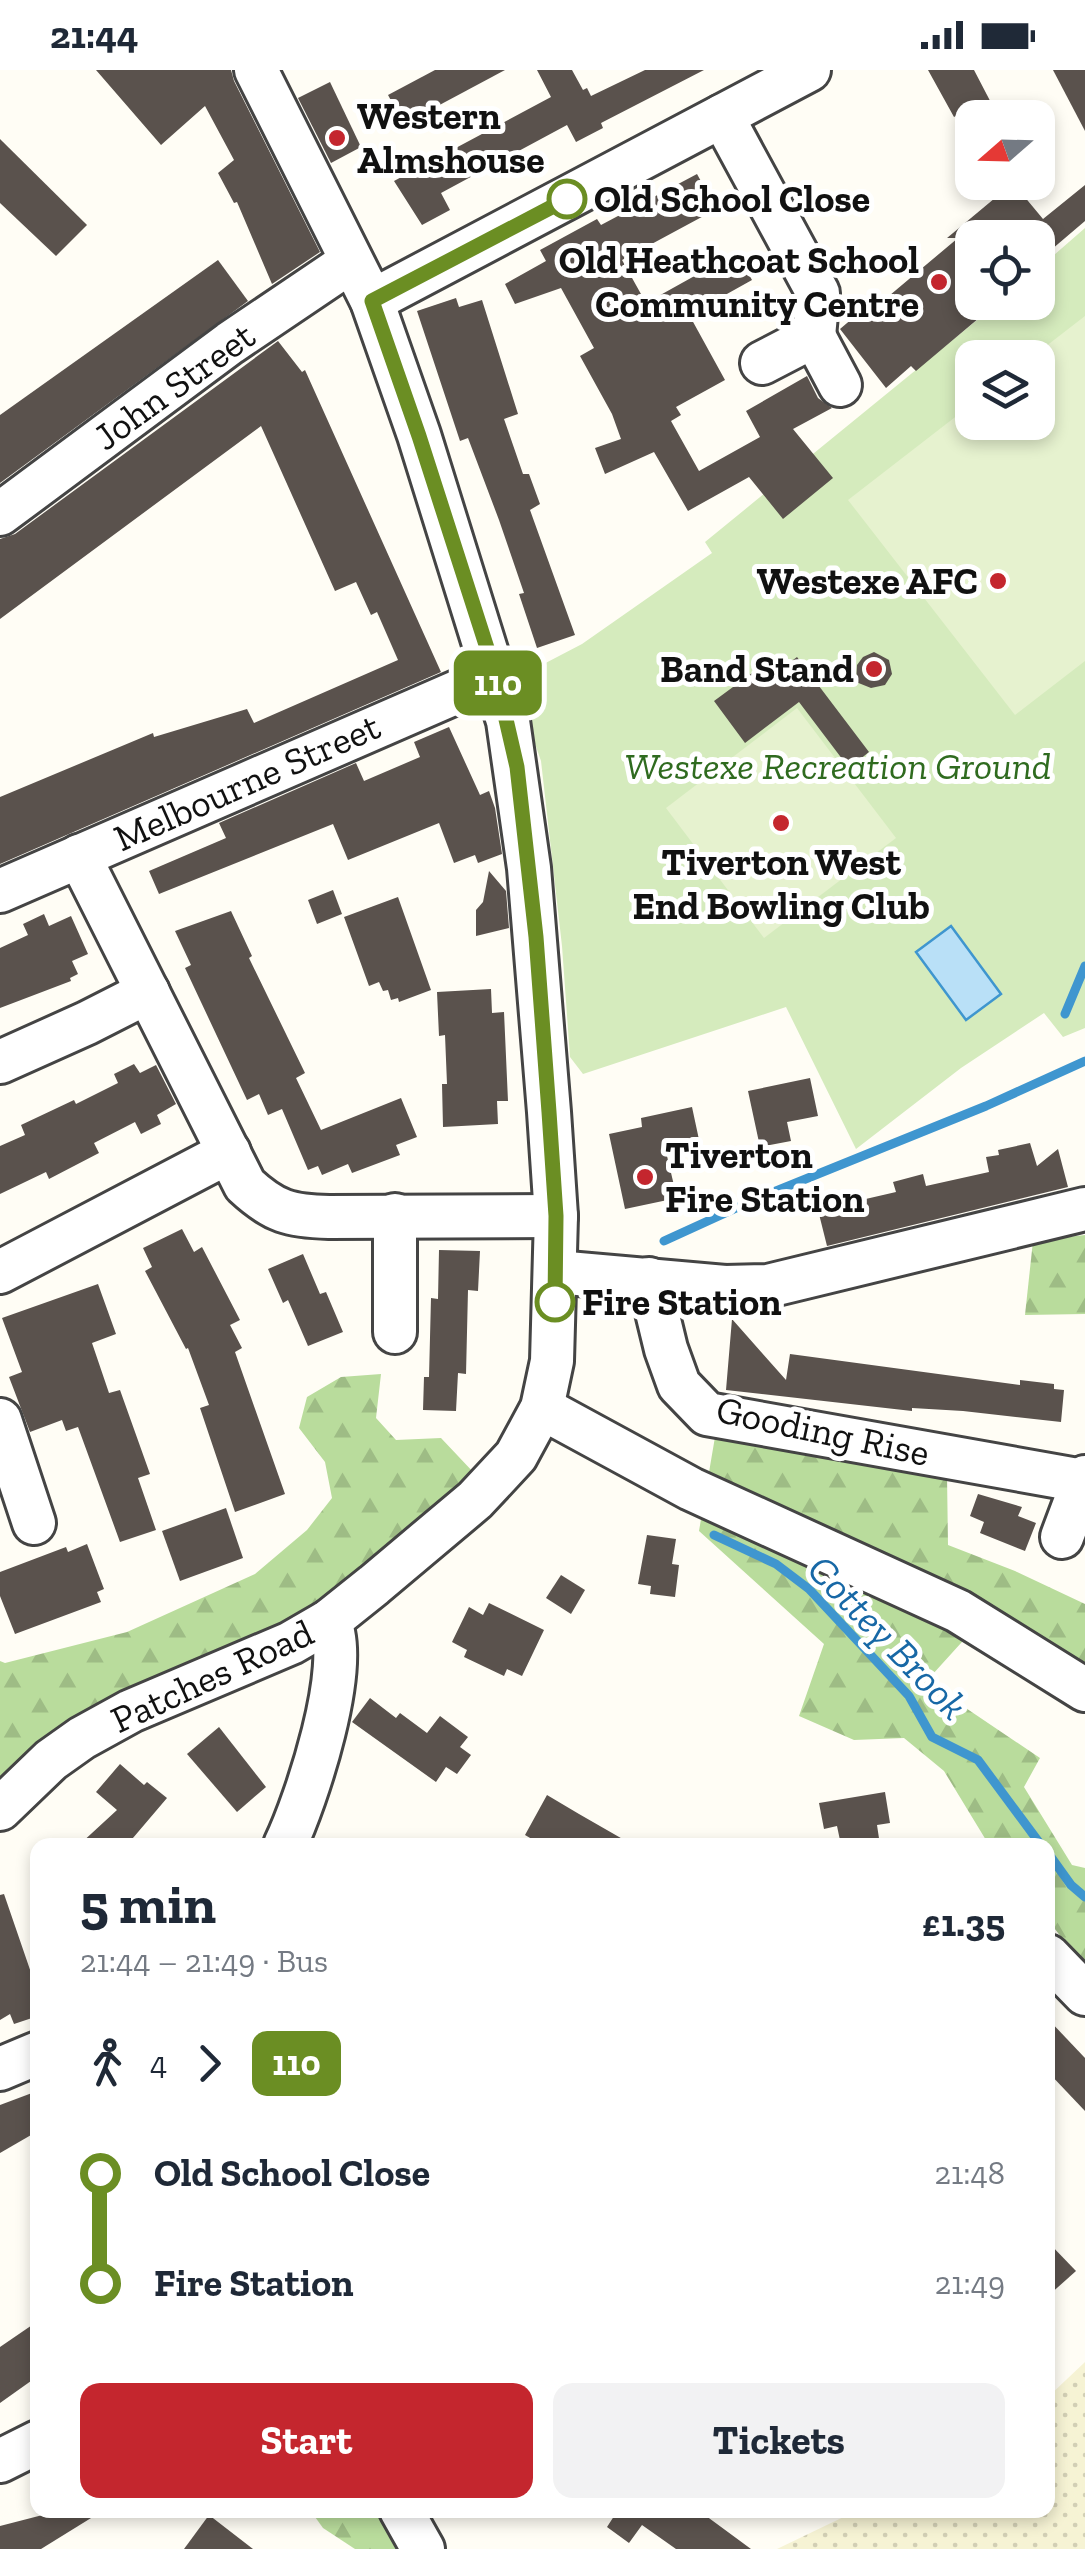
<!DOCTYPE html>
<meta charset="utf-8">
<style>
body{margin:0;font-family:"Zilla Slab",serif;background:#f2f2f3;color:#1f2937;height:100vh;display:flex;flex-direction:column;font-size:38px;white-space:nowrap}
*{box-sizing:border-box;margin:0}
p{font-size:32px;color:#747a83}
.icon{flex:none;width:55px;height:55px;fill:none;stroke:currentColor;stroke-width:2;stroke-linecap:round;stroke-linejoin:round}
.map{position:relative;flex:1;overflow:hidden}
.panel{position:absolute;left:30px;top:1768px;width:1025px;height:680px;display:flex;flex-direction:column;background:#fff;border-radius:20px;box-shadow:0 5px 15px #0003}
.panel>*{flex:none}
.badge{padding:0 20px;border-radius:15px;font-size:35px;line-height:65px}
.needle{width:65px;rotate:250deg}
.controls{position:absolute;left:955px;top:30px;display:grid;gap:20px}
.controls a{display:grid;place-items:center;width:100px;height:100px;border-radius:20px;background:#fff;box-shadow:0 5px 15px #0003;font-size:50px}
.map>.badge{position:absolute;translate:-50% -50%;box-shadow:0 0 0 5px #fff}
.legs{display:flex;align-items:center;gap:15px;height:110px;padding:0 50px;font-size:32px}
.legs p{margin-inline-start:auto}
.summary{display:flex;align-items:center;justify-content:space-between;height:170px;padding:0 50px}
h1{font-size:55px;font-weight:700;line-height:75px}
.cta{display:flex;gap:20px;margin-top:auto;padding:20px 50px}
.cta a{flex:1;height:115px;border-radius:20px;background:#c4262e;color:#fff;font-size:40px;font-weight:700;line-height:115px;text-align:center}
.cta a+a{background:#f2f2f3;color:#1f2937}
ul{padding:0 50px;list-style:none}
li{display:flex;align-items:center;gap:35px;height:110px;font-size:38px}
li i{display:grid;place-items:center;width:15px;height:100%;margin:0 12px;background:currentColor}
li i::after{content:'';width:25px;height:25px;margin:-12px;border:8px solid;border-radius:50%;background:#fff}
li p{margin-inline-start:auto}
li:first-child i{background:linear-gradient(#0000 50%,currentColor 0)}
li:last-child i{background:linear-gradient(currentColor 50%,#0000 0)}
.status{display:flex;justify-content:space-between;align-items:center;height:70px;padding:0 50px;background:#fff;direction:ltr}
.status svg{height:28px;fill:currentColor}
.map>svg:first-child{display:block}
.farmland{fill:url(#farmland-dots)}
.forest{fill:url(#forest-firs)}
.park{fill:#d5ebbd;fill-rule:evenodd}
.pitch{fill:#e6f2cf}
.water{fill:#b9e0f7;stroke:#3f96cf;stroke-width:2.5}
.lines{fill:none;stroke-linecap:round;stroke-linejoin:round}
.stream{stroke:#3f96cf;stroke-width:9}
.building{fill:#5a524d}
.minor-casing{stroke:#444;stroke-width:48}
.minor{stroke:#fff;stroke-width:42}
.line-1-casing{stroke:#fff;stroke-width:22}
.line-1{stroke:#6b8e23;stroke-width:15}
.poi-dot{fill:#c4262e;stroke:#fff;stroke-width:4}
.stop-1-dot{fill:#fff;stroke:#6b8e23;stroke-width:5}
.labels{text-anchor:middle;stroke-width:10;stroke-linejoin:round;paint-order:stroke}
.poi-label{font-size:38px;font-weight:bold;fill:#111;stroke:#fff;text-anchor:end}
.stop-label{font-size:38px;font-weight:bold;fill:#111;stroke:#fff;text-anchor:start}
.street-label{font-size:38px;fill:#111;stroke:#fff}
.park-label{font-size:38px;font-style:italic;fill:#2f6b1f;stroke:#fff}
.water-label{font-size:40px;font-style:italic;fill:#1768a6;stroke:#fff}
</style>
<div class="status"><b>21:44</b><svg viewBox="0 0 49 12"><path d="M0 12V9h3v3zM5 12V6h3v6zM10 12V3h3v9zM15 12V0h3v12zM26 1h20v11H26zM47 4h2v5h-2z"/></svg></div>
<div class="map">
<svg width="1085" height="2479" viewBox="0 0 1085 2479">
<defs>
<pattern id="farmland-dots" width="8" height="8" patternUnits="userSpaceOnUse" patternTransform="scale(2.5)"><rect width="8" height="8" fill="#f6f3d4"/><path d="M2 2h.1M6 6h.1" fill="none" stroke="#d2cfb5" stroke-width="1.8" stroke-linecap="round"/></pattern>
<pattern id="forest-firs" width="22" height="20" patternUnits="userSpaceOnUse" patternTransform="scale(2.5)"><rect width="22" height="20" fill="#b9dc9c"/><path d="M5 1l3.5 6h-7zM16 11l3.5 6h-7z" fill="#9ebc85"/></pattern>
</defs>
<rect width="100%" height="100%" fill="#fffdf5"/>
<!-- farmland -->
<path class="farmland" d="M1085,2292v187h-308l81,-39h190v-113z"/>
<!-- forest -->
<g class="forest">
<path d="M1085,1165v79l-60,1 8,-74z"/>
<path d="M381,1304l-5,44 20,22 45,-2 34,36 -149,135 -326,191v-139l5,2 122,-31 128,-58 52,-44 25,-32 -7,-36 -26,-34 8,-31 34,-20z"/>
<path d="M715,1367l232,38 1,70 67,26 70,33v69l-114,-41 -39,43 16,21 92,62 -16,29 48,78 13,3v100l-37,-48v-75h-59l-45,-74 -40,-33 -50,2 -55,-24 25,-72 -125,-113z"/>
<path d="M310,2440h65l25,39h-45l-32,-21z"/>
</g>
<!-- park -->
<path class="park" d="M1085,158v800l-22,9 -19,-24 -83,55 -105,81 -70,-142 -203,67 -13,-17 -8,-111 -21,-185 -28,-81 69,-36 130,-91 -7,-11 293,-239 40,-1v-33zM972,288h66v64h-66z"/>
<!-- pitch -->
<g class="pitch">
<path d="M1085,246v345l-70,54 -167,-215 124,-96v18h66v-64l-6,-1z"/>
<path d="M797,638l99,130 -132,100 -98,-130z"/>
</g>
<!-- water -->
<path class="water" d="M951,856l50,68 -35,26 -50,-68z"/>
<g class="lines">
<!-- stream -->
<g class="stream">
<path d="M1065,944l20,-48"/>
<path d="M664,1171l92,-42 230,-93 99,-45"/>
<path d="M714,1465l62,29 33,25 100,107 23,41 46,23 63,85"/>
<path d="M1048,1783l23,32 14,12"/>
</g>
</g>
<!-- building -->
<g class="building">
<path d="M96,0h135l3,11 86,171 -48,32 -35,-82 -3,1 -16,-30 16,-13 -29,-54 -44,39z"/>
<path d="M435,0h70l-101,54 -16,-29z"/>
<path d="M537,0h35l11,20 4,-2 4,8 54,-26h59l-103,53 2,5 -27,14 -9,-17 -126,68 9,17 -28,15 -28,-44 157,-84z"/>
<path d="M928,0h46l25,48h-32l-3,-6 -10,5z"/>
<path d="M1053,0h32v61z"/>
<path d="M330,12l31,65 -30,16 -33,-65z"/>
<path d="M0,69l87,86 -31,31 -56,-53z"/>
<path d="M697,104l16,29 -5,3 3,6 -89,48 24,43 88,-49 3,5 3,-1 12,22 -43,24 2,5 -19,11 33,60 -49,27 5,8 -10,6 28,50 61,-34 -14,-26 61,-35 11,22 14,10 -39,21 40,49 -50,41 -34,-42 -61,34 -34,-59 -49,22 -10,-26 26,-9 -9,-25 -32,-58 14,-8 -33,-60 -46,16 -10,-20 41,-23 -6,-11 57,-31 4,6z"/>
<path d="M1013,113l30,36 42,-34v36l-47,40v-23h-66v64h26l-82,69 -5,-5 -25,22 -46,-59 27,-23 4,5 87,-73h-11z"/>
<path d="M218,190l30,41 -248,182v-68z"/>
<path d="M456,228l3,9 23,-7 36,114 -14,5 19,55h6l11,30 -10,6 45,125 -38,13 -18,-54 5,-1 -25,-73 -31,-82 -8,3 -43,-130z"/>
<path d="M278,271l24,31 3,-2 136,302 -441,192v-67l153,-64 1,4 93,-28 7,14 144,-63 -21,-48 -6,3 -15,-33 -21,9 -74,-165 -261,193v-80l15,-5z"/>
<path d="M874,582l15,8 3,14 -7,11 -14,3 -15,-6 1,-17 6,-8z"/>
<path d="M797,587l72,95 -20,16 -50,-66 -54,41 -31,-42 38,-28 9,11z"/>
<path d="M449,657l31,68 9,-4 6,17 7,46 -24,9 -3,-8 -21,8 -15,-40 -91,37 -15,-36 -174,70 -10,-23 77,-33 -7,-15 137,-60 8,18 56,-24 -6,-15z"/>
<path d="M489,801l17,20 3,37 -33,8v-26l7,-8z"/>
<path d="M333,820l9,24 -25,10 -9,-24z"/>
<path d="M398,827l33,93 -32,12 -1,-4 -7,2 -3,-10 -5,1 -4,-9 -10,4 -25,-69z"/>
<path d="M231,841l21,45 -3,2 56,115 -9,5 25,52 80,-32 16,39 -21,8 4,10 -48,18 -4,-9 -26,11 -4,-9 -10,4 -26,-61 -14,6 -9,-21 -12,6 -62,-132 6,-3 -16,-34z"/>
<path d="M44,844l5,12 22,-10 17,38 -16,7 6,13 -8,4 1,3 -71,27v-60l28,-13 -5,-11z"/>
<path d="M491,919l1,24 12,-1 4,89h-11l1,23 -55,3 -1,-43h5l-2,-49 -6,1 -2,-44z"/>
<path d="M134,994l6,9 16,-8 20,39 -19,11 4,9 -20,10 -6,-12 -41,21 5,10 -50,26 -3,-7 -46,22v-48l25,-11 -4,-10 53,-25 2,4 42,-21 -4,-9z"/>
<path d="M810,1008l8,38 -31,6 4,19 -31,6 -12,-56z"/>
<path d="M692,1037l9,42 -34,7 10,42 -52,11 -16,-75 33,-7 -1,-9z"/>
<path d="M1030,1073l7,23 21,-17 10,38 -241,59 -9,-36 78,-18 -3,-10 30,-8 3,12 63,-14 -3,-15 13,-2 -1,-5z"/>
<path d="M182,1159l12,23 8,-5 38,73 -10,5 12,23 -7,4 50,142 -50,18 -35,-104 9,-3 -21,-57 -2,1 -41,-78 7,-4 -9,-19z"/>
<path d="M439,1180l41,1 -2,40 -10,-1 -2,84 -8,-1 -2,38 -33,-1 1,-33h5l2,-79 7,1z"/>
<path d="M303,1184l17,40 6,-2 17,40 -35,14 -20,-46 -5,3 -15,-34z"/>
<path d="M98,1214l18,50 -24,9 17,50 11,-3 30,84 -12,4 18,52 -36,12 -42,-115 -12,4 -4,-11 -32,12 -21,-55 13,-5 -20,-54z"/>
<path d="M732,1249l54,61 4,-26 230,31v-5l34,4v5l10,1 -3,32 -98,-11 -51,-3v3l-186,-21z"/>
<path d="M978,1424l44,13 -4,9 18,7 -11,28 -45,-18 4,-11 -14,-6z"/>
<path d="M226,1438l17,50 -63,23 -18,-50z"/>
<path d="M647,1465l29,4 -4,25 7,1 -4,32 -25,-3 1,-8 -13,-2z"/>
<path d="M87,1474l17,45 -7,3 4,10 -86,32 -15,-38v-24l66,-25 2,5z"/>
<path d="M561,1505l24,15 -14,24 -25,-16z"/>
<path d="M489,1533l55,27 -22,46 -15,-7 -3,7 -40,-19 3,-7 -15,-8 17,-35 14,8z"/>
<path d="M370,1628l26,20 4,-5 27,20 13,-17 28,21 -8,10 11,8 -14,19 -11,-7 -10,15 -84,-60z"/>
<path d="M219,1657l47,60 -29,25 -50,-58z"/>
<path d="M120,1694l24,21 3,-3 20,16 -40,47h-48l38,-35 -21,-18z"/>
<path d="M885,1722l5,31 -13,2 3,20h-39l-4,-19 -13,3 -5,-26z"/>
<path d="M547,1725l32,19 54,31h-91l-17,-10z"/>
<path d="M4,1824l34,99v23l-24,8 -4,-10 -10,6v-125z"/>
<path d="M1048,1949l37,39v53l-37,-39z"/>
<path d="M32,2023l6,16v22l-38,22v-48z"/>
<path d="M1048,2172l28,29 -28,25z"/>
<path d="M38,2251v55l-38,27v-56z"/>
<path d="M62,2440h42l-63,39h-41v-23z"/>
<path d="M618,2440h80l53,39h-75l-34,-24 -13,18 -22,-16z"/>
<path d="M209,2445l44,34h-69z"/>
</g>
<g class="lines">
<defs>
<g id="minor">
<path d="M722,46l96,177 -4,43 -52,27"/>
<path d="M372,231l437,-231"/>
<path d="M814,266l26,49"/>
<path d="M0,444l230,-171 120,-81"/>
<path d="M79,786l166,329c29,27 45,31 84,32l227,-1"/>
<path d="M0,821l496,-216"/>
<path d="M0,992l87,-39 61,-31"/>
<path d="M0,1202l229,-120"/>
<path d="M556,1202l169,15 43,-1 317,-77"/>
<path d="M649,1209l17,70 13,36 28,29 376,67 2,-4"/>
<path d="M395,1262v-117"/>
<path d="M542,1338l149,81 267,122 127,79"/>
<path d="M0,1350l34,103"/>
<path d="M1062,1467l21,-56"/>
<path d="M0,1739l51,-49 31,-22 49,-27 160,-68 38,-22 45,-36 101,-85 41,-44 26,-48 10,-47 4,-145 -7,-104 -20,-244 -21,-147 -89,-286 -47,-134 -116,-231"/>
<path d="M285,1775c21,-43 67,-182 44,-224"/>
<path d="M1048,1886l37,38"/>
<path d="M0,1999l38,-16"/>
<path d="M0,2391l38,-19"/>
<path d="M401,2440l22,39"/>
</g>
</defs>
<!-- minor casing -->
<use href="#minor" class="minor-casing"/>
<!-- minor -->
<use href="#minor" class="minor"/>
</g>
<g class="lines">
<defs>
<path id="line-1" d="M555,1232l1,-86 -7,-104 -13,-175 -19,-170 -21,-91 -77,-240 -47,-135 195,-102"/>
</defs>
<!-- line-1 casing -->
<use href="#line-1" class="line-1-casing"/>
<!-- line-1 -->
<use href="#line-1" class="line-1"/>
</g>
<!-- markers -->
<g class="poi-dot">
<circle cx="337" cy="68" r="10"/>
<circle cx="939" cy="212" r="10"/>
<circle cx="998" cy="511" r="10"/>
<circle cx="874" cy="599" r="10"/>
<circle cx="781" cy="753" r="10"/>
<circle cx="645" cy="1107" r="10"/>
</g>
<g class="stop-1-dot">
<circle cx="567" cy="129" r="18"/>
<circle cx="555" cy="1232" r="18"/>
</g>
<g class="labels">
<!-- poi labels -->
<g class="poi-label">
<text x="357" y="59" text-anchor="start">Western<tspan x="357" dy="44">Almshouse</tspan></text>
<text x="919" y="203">Old Heathcoat School<tspan x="919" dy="44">Community Centre</tspan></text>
<text x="978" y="524">Westexe AFC</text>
<text x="854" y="612">Band Stand</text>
<text x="781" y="805" text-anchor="middle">Tiverton West<tspan x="781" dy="44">End Bowling Club</tspan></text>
<text x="665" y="1098" text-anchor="start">Tiverton<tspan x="665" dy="44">Fire Station</tspan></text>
</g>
<!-- stop labels -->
<g class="stop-label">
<text x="594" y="142">Old School Close</text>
<text x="582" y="1245">Fire Station</text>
</g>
<!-- street labels -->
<g class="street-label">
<text transform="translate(174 316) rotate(-36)" y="13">John Street</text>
<text transform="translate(247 712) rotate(-24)" y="13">Melbourne Street</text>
<text transform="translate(823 1361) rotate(12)" y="13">Gooding Rise</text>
<text transform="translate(212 1606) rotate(-25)" y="13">Patches Road</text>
</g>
<!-- park labels -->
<g class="park-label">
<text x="838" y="709">Westexe Recreation Ground</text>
</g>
<!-- water labels -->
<g class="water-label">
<text transform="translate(888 1567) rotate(46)" y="14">Cottey Brook</text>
</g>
</g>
</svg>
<div class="controls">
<a><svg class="needle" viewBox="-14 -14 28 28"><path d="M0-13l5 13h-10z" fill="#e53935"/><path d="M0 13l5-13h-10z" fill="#747a83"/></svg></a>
<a><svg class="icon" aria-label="locate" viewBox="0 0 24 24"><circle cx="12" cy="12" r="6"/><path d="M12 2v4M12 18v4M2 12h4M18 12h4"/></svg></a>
<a><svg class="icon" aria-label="layers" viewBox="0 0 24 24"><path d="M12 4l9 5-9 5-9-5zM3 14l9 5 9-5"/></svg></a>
</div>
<b class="badge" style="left:498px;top:613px;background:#6b8e23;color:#fff">110</b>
<section class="panel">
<div class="summary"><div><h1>5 min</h1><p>21:44 – 21:49 · Bus</p></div><b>£1.35</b></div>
<div class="legs"><svg class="icon" aria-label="walk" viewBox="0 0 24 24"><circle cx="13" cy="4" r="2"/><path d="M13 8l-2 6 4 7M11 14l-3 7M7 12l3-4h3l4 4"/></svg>4<svg class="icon" aria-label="forward" viewBox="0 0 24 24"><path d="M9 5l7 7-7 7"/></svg><b class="badge" style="background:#6b8e23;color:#fff">110</b></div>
<ul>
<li><i style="color:#6b8e23"></i><b>Old School Close</b><p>21:48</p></li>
<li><i style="color:#6b8e23"></i><b>Fire Station</b><p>21:49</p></li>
</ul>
<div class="cta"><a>Start</a><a>Tickets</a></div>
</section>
</div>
